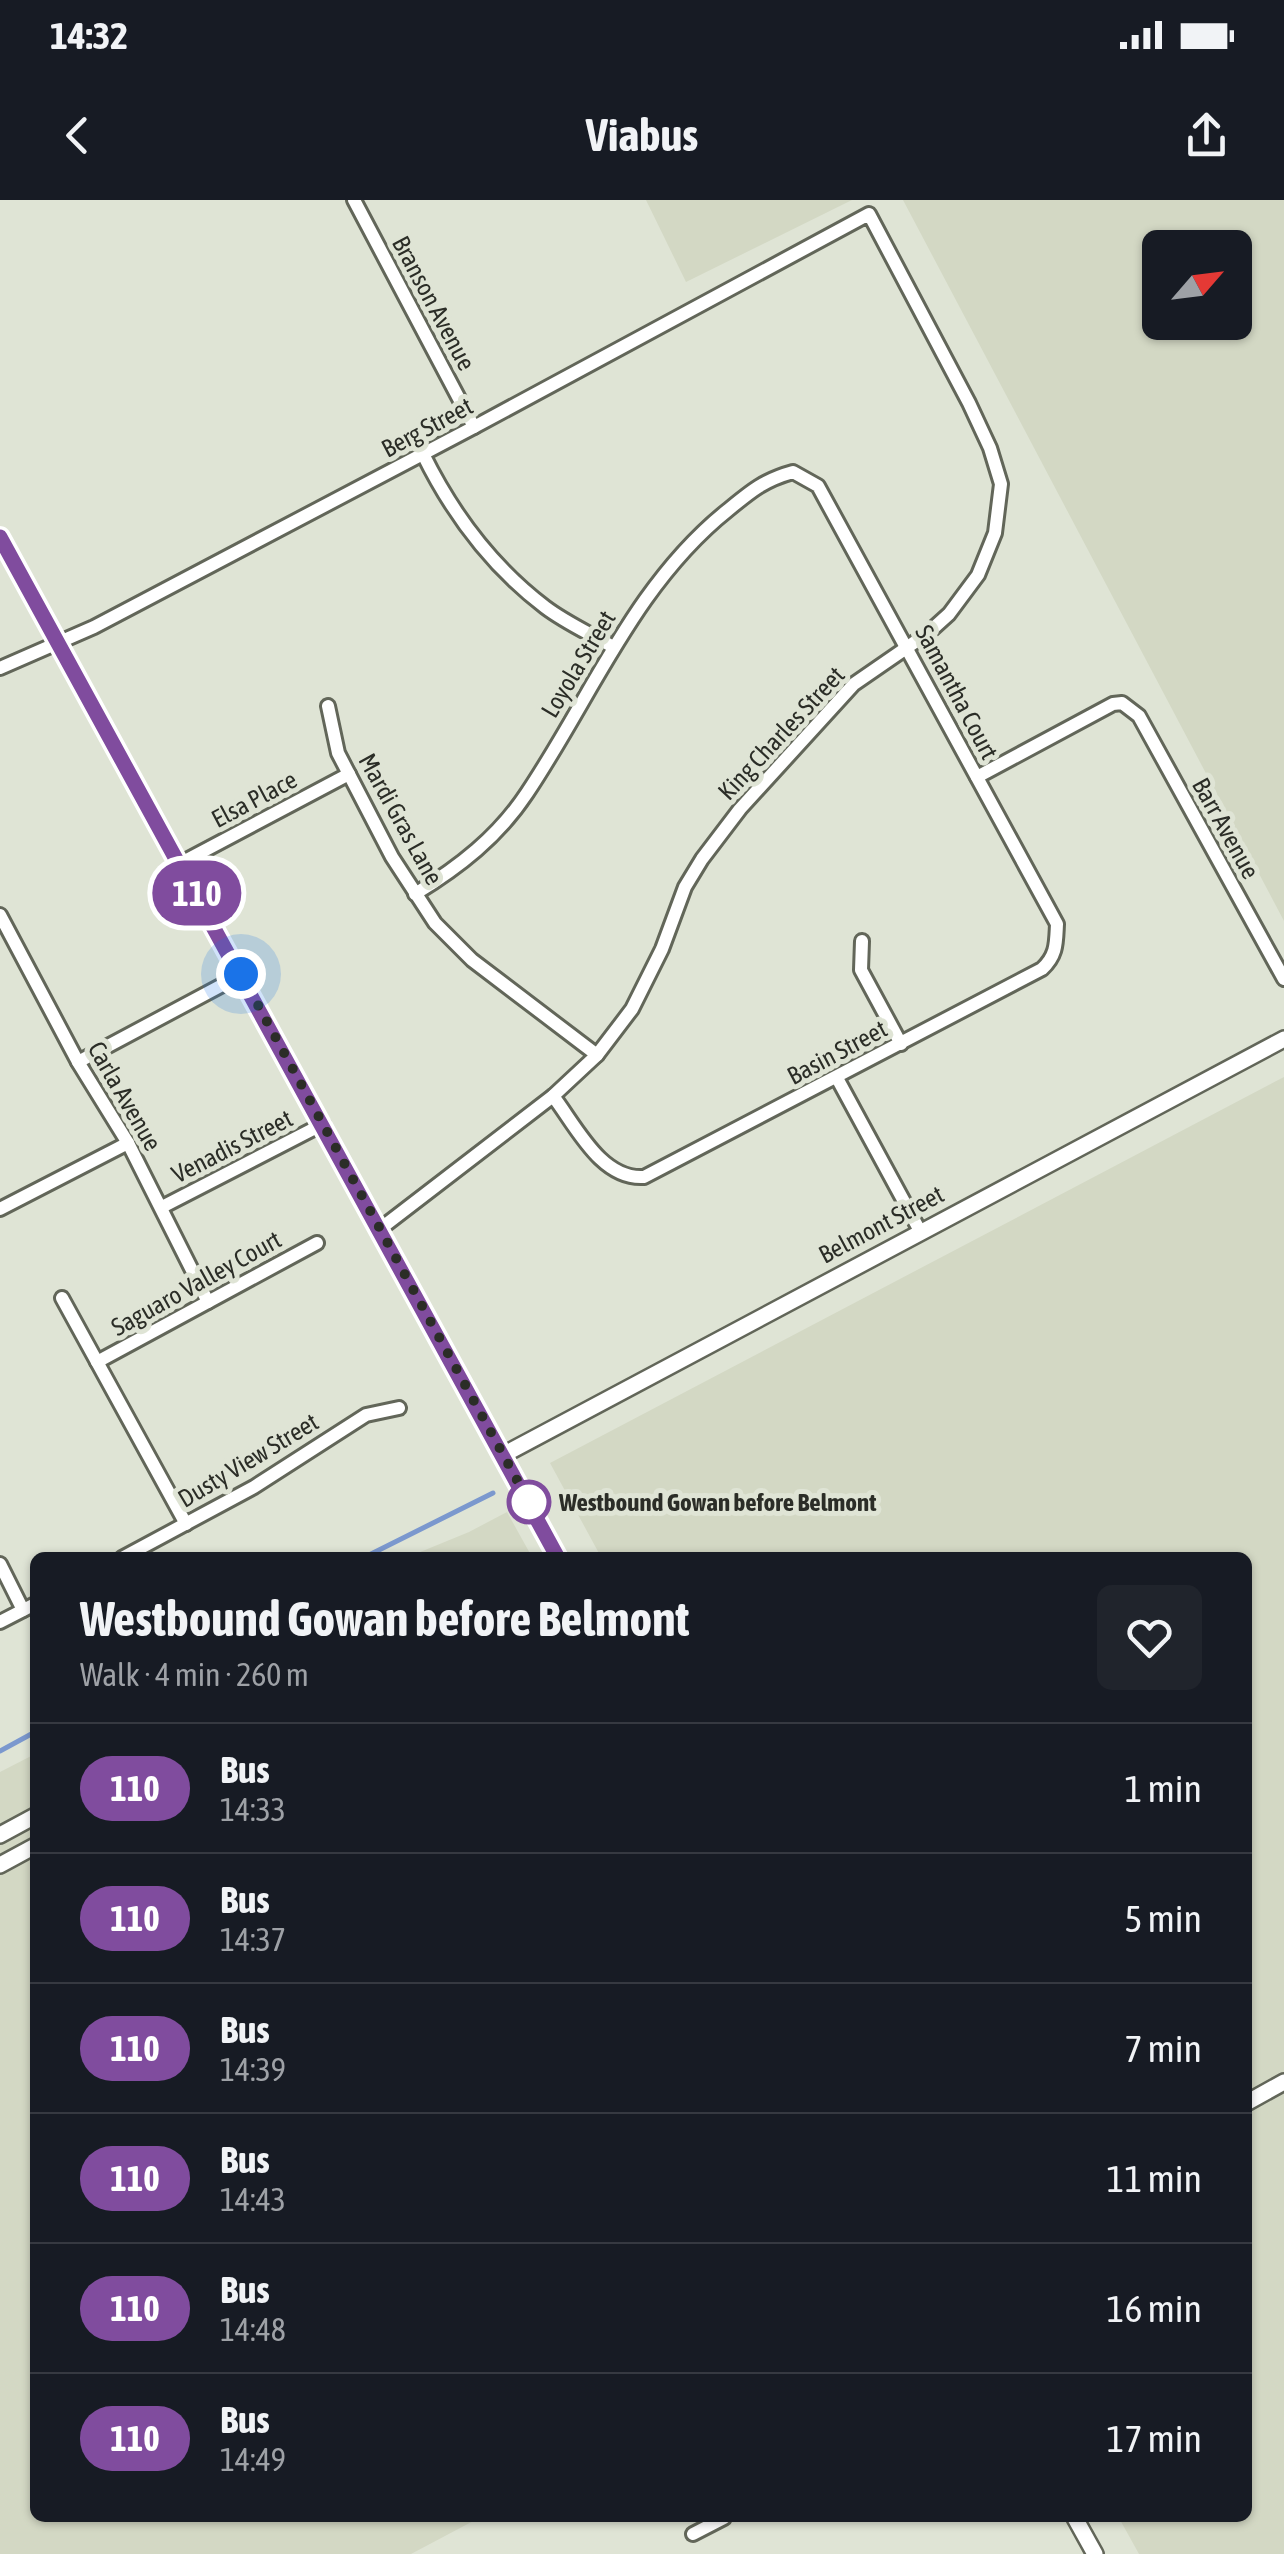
<!DOCTYPE html>
<meta charset="utf-8">
<style>
body{margin:0;font-family:"Asap Condensed",sans-serif;background:#20242c;color:#f1f3f6;height:100vh;display:flex;flex-direction:column;font-size:38px;white-space:nowrap}
*{box-sizing:border-box;margin:0}
p{font-size:32px;color:#9ea1a6}
.icon{flex:none;width:55px;height:55px;fill:none;stroke:currentColor;stroke-width:2;stroke-linecap:round;stroke-linejoin:round}
.map{position:relative;flex:1;overflow:hidden}
.drawer{position:absolute;left:30px;top:1352px;width:1222px;height:970px;display:flex;flex-direction:column;background:#171b24;border-radius:15px;box-shadow:0 2px 8px #0004}
.drawer>*{flex:none}
.badge{padding:0 20px;border-radius:32px;font-size:35px;line-height:65px}
.needle{width:65px;rotate:62deg}
.fabs{position:absolute;left:1142px;top:30px;display:grid;gap:20px}
.fabs a{display:grid;place-items:center;width:110px;height:110px;border-radius:15px;background:#171b24;box-shadow:0 2px 8px #0004;font-size:50px}
.you{position:absolute;width:50px;height:50px;margin:-25px;border:8px solid #fff;border-radius:50%;background:#1a73e8;box-shadow:0 0 0 15px #1a73e833}
.map>.badge{position:absolute;translate:-50% -50%;box-shadow:0 0 0 5px #fff}
.round{display:grid;place-items:center;flex:none;width:105px;height:105px;border-radius:15px;background:#20242c}
.overview{display:flex;align-items:center;justify-content:space-between;height:170px;padding:0 50px}
h1{font-size:48px;font-weight:700;line-height:75px}
ul{padding:0;list-style:none}
li{display:flex;align-items:center;gap:30px;height:130px;padding:0 50px;border-top:2px solid #363941}
li div{flex:1}
li b{display:block;font-size:38px}
li em{font-style:normal}
li .badge{min-width:110px;font-weight:700;text-align:center}
.status{display:flex;justify-content:space-between;align-items:center;height:70px;padding:0 50px;background:#171b24;direction:ltr}
.status svg{height:28px;fill:currentColor}
header{display:flex;justify-content:space-between;align-items:center;height:130px;padding:0 50px;background:#171b24;font-size:45px;font-weight:700}
.map>svg:first-child{display:block}
.built{fill:#d3d8c4;fill-rule:evenodd}
.lines{fill:none;stroke-linecap:round;stroke-linejoin:round}
.stream{stroke:#7b98ce;stroke-width:5}
.minor-casing{stroke:#626659;stroke-width:18}
.tertiary-casing{stroke:#626659;stroke-width:20}
.minor{stroke:#fff;stroke-width:12}
.tertiary{stroke:#fff;stroke-width:15}
.line-casing{stroke:#fff;stroke-width:22}
.line{stroke:#804c9e;stroke-width:15}
.walk{stroke:#2b2d27;stroke-width:10;stroke-dasharray:0 18}
.stop-dot{fill:#fff;stroke:#804c9e;stroke-width:5}
.labels{text-anchor:middle;stroke-width:10;stroke-linejoin:round;paint-order:stroke}
.street-label{font-size:25px;fill:#2b2d27;stroke:#dfe4d5}
.stop-label{font-size:25px;font-weight:bold;fill:#2b2d27;stroke:#dfe4d5;text-anchor:start}
</style>
<div class="status"><b>14:32</b><svg viewBox="0 0 49 12"><path d="M0 12V9h3v3zM5 12V6h3v6zM10 12V3h3v9zM15 12V0h3v12zM26 1h20v11H26zM47 4h2v5h-2z"/></svg></div>
<header><svg class="icon" aria-label="back" viewBox="0 0 24 24"><path d="M15 5l-7 7 7 7"/></svg>Viabus<svg class="icon" aria-label="share" viewBox="0 0 24 24"><path d="M12 15V3M7 8l5-5 5 5M5 13v7h14v-7"/></svg></header>
<div class="map">
<svg width="1284" height="2354" viewBox="0 0 1284 2354">
<rect width="100%" height="100%" fill="#dfe4d5"/>
<!-- built -->
<g class="built">
<path d="M646,0h206l-166,82z"/>
<path d="M903,0h381v721zM1160,48h75v74h-75z"/>
<path d="M1284,877v1477h-145l-20,-36h129v-960l-647,-1 -51,-94z"/>
<path d="M507,1312l25,45h-124l61,-25z"/>
<path d="M35,1554v764h444l-68,36h-411v-782z"/>
</g>
<g class="lines">
<!-- stream -->
<g class="stream">
<path d="M363,1358l130,-65"/>
<path d="M0,1551l35,-19"/>
</g>
<defs>
<g id="minor">
<path d="M354,0l120,227"/>
<path d="M423,254c30,61 68,112 122,153 21,16 46,27 68,40"/>
<path d="M0,468l94,-41 380,-200 395,-213 100,189 21,45 11,36 -6,49 -17,42 -29,39 -21,19 -74,51 -114,125 -38,50 -17,28 -23,62 -30,60 -35,46 -44,41 -173,133"/>
<path d="M328,506l10,47 54,104 43,66 37,37 125,95"/>
<path d="M977,577l136,-73 9,-1 17,13 145,263"/>
<path d="M181,663l168,-89"/>
<path d="M415,694c44,-27 83,-57 112,-101 65,-97 108,-209 201,-283 23,-19 36,-30 65,-38l25,14 239,438c-1,19 0,31 -15,45l-398,208c-43,3 -68,-51 -91,-81"/>
<path d="M0,715l78,147 50,81 80,159"/>
<path d="M862,741l-1,29 40,74"/>
<path d="M78,862l163,-87"/>
<path d="M837,878l83,153"/>
<path d="M162,1007l161,-83"/>
<path d="M0,1009l128,-66"/>
<path d="M62,1098l124,226"/>
<path d="M97,1162l220,-119"/>
<path d="M122,1358l132,-71 112,-72 33,-7"/>
<path d="M0,1364l23,46"/>
<path d="M0,1422l35,-18"/>
<path d="M693,2334l31,-16"/>
</g>
<g id="tertiary">
<path d="M0,337l558,1021"/>
<path d="M503,1255l781,-416"/>
<path d="M0,1635l35,-19"/>
<path d="M0,1665l35,-19"/>
<path d="M1248,1902l36,-20"/>
<path d="M1075,2318l20,36"/>
</g>
</defs>
<!-- minor casing -->
<use href="#minor" class="minor-casing"/>
<!-- tertiary casing -->
<use href="#tertiary" class="tertiary-casing"/>
<!-- minor -->
<use href="#minor" class="minor"/>
<!-- tertiary -->
<use href="#tertiary" class="tertiary"/>
</g>
<g class="lines">
<defs>
<path id="line" d="M0,337l558,1021"/>
</defs>
<!-- line casing -->
<use href="#line" class="line-casing"/>
<!-- line -->
<use href="#line" class="line"/>
<!-- walk -->
<path class="walk" d="M241,774l288,528"/>
</g>
<!-- markers -->
<circle class="stop-dot" cx="529" cy="1302" r="20"/>
<g class="labels">
<!-- street labels -->
<g class="street-label">
<text transform="translate(434 103) rotate(62)" y="9">Branson Avenue</text>
<text transform="translate(427 227) rotate(-28)" y="9">Berg Street</text>
<text transform="translate(578 464) rotate(-59)" y="9">Loyola Street</text>
<text transform="translate(957 492) rotate(62)" y="9">Samantha Court</text>
<text transform="translate(781 533) rotate(-47)" y="9">King Charles Street</text>
<text transform="translate(254 599) rotate(-28)" y="9">Elsa Place</text>
<text transform="translate(401 619) rotate(61)" y="9">Mardi Gras Lane</text>
<text transform="translate(1226 628) rotate(61)" y="9">Barr Avenue</text>
<text transform="translate(837 852) rotate(-28)" y="9">Basin Street</text>
<text transform="translate(125 896) rotate(60)" y="9">Carla Avenue</text>
<text transform="translate(232 946) rotate(-27)" y="9">Venadis Street</text>
<text transform="translate(881 1024) rotate(-28)" y="9">Belmont Street</text>
<text transform="translate(196 1083) rotate(-29)" y="9">Saguaro Valley Court</text>
<text transform="translate(248 1260) rotate(-31)" y="9">Dusty View Street</text>
</g>
<!-- stop labels -->
<g class="stop-label">
<text x="559" y="1311">Westbound Gowan before Belmont</text>
</g>
</g>
</svg>
<div class="fabs">
<a><svg class="needle" viewBox="-14 -14 28 28"><path d="M0-13l5 13h-10z" fill="#e53935"/><path d="M0 13l5-13h-10z" fill="#9ea1a6"/></svg></a>
</div>
<div class="you" style="left:241px;top:774px"></div>
<b class="badge" style="left:197px;top:693px;background:#804c9e;color:#fff">110</b>
<section class="drawer">
<div class="overview"><div><h1>Westbound Gowan before Belmont</h1><p>Walk · 4 min · 260 m</p></div><a class="round"><svg class="icon" aria-label="heart" viewBox="0 0 24 24"><path d="M12 20l-8-8c-3-5 5-10 8-4 3-6 11-1 8 4z"/></svg></a></div>
<ul>
<li><span class="badge" style="background:#804c9e;color:#fff">110</span><div><b>Bus</b><p>14:33</p></div><em>1 min</em></li>
<li><span class="badge" style="background:#804c9e;color:#fff">110</span><div><b>Bus</b><p>14:37</p></div><em>5 min</em></li>
<li><span class="badge" style="background:#804c9e;color:#fff">110</span><div><b>Bus</b><p>14:39</p></div><em>7 min</em></li>
<li><span class="badge" style="background:#804c9e;color:#fff">110</span><div><b>Bus</b><p>14:43</p></div><em>11 min</em></li>
<li><span class="badge" style="background:#804c9e;color:#fff">110</span><div><b>Bus</b><p>14:48</p></div><em>16 min</em></li>
<li><span class="badge" style="background:#804c9e;color:#fff">110</span><div><b>Bus</b><p>14:49</p></div><em>17 min</em></li>
</ul>
</section>
</div>
